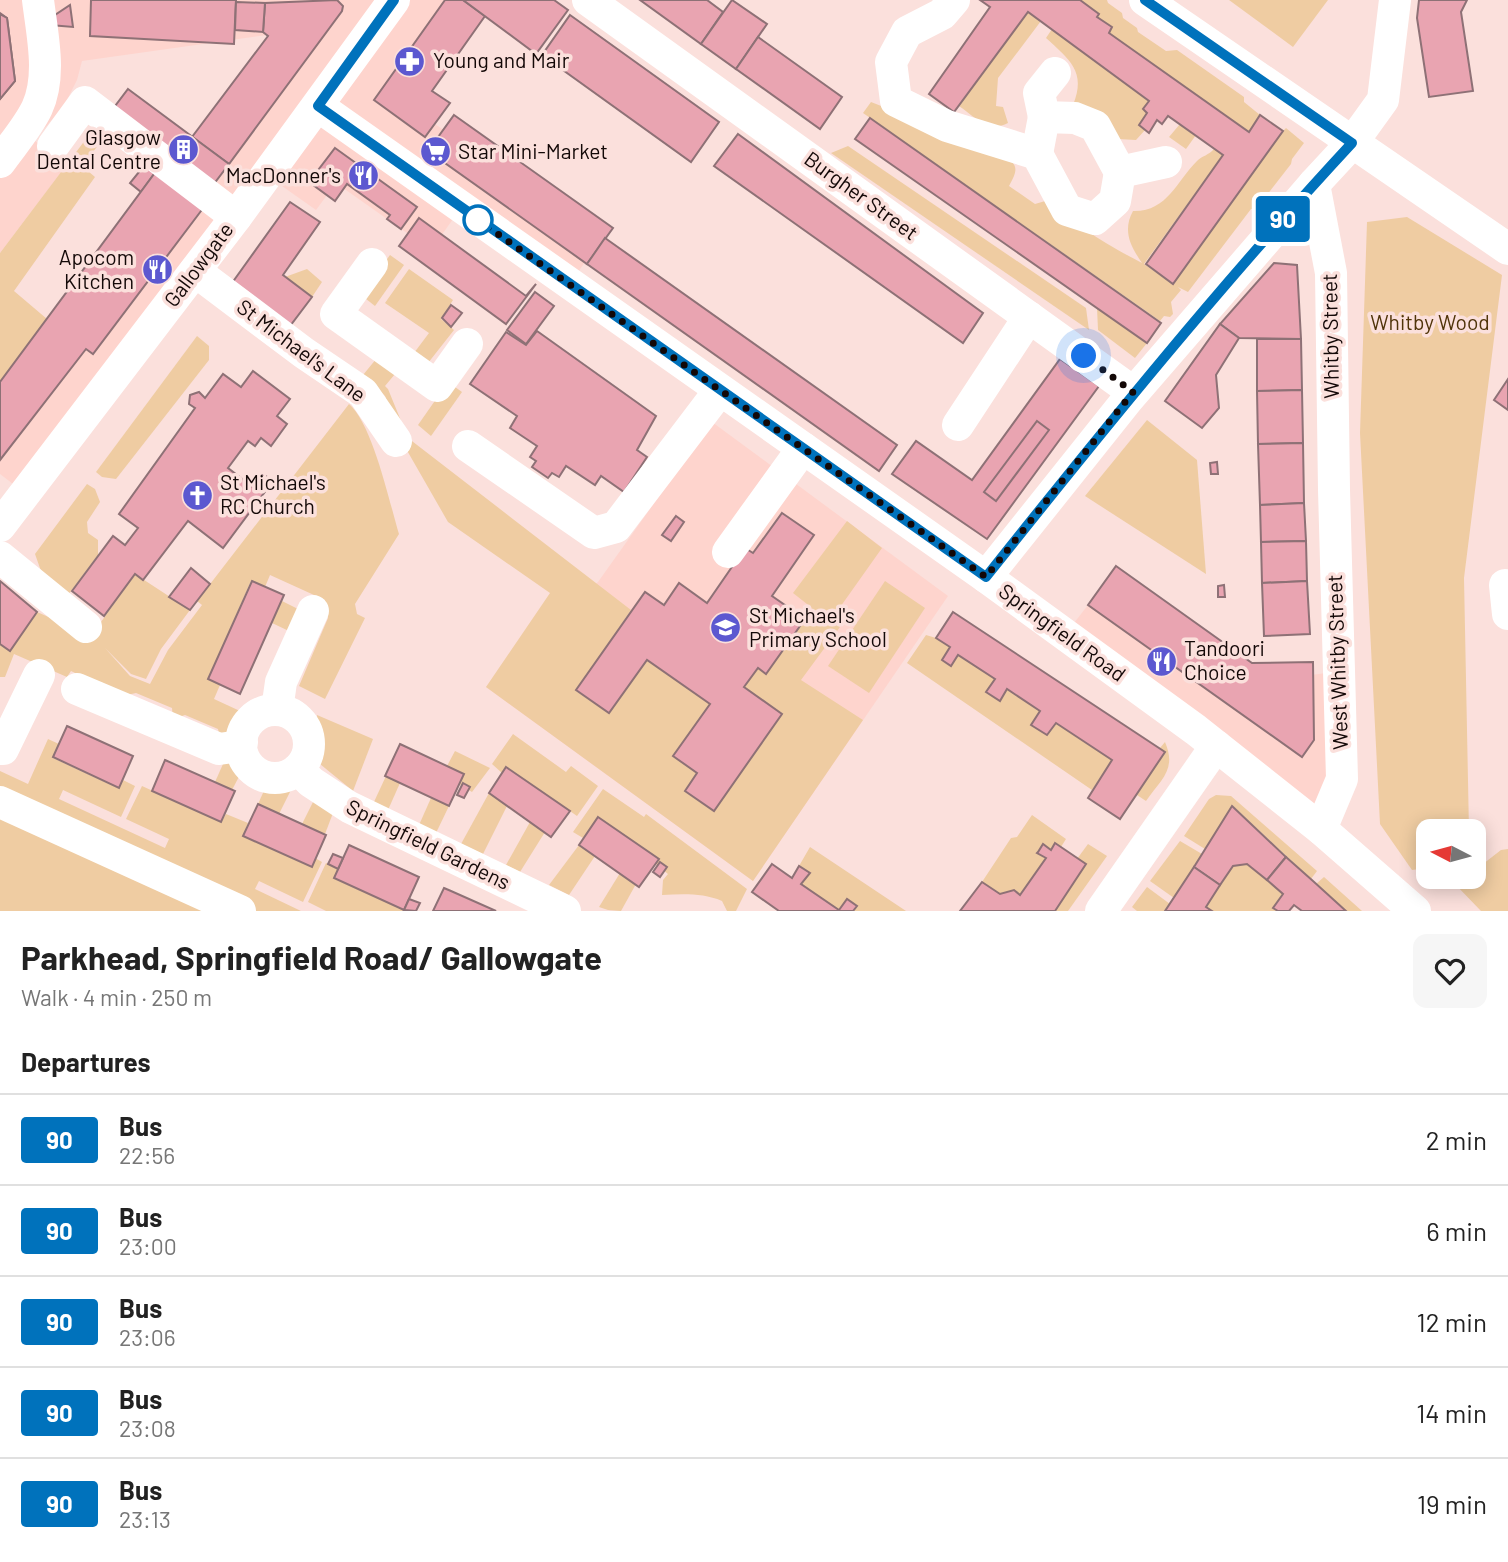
<!DOCTYPE html>
<meta charset="utf-8">
<style>
body{margin:0;font-family:Barlow,sans-serif;background:#f6f6f6;color:#222;height:100vh;display:flex;flex-direction:column;font-size:26px;white-space:nowrap}
*{box-sizing:border-box;margin:0}
p{font-size:23px;color:#767676}
.icon{flex:none;width:38px;height:38px;fill:none;stroke:currentColor;stroke-width:2;stroke-linecap:round;stroke-linejoin:round}
.map{position:relative;height:911px;overflow:hidden}
.side{display:flex;flex-direction:column;background:#fff;flex:1}
.side>*{flex:none}
.badge{padding:0 14px;border-radius:5px;font-size:24px;line-height:46px}
.needle{width:46px;rotate:276deg}
.fabs{position:absolute;left:1416px;top:819px;display:grid;gap:14px}
.fabs a{display:grid;place-items:center;width:70px;height:70px;border-radius:14px;background:#fff;box-shadow:0 4px 18px #0003;font-size:35px}
.you{position:absolute;width:35px;height:35px;margin:-18px;border:5px solid #fff;border-radius:50%;background:#1a73e8;box-shadow:0 0 0 10px #1a73e833}
.map>.badge{position:absolute;translate:-50% -50%;box-shadow:0 0 0 4px #fff}
h2{padding:0 21px;font-size:26px;line-height:63px}
.round{display:grid;place-items:center;flex:none;width:74px;height:74px;border-radius:14px;background:#f6f6f6}
.headline{display:flex;align-items:center;justify-content:space-between;height:119px;padding:0 21px}
h1{font-size:33px;font-weight:700;line-height:52px}
ul{padding:0;list-style:none}
li{display:flex;align-items:center;gap:21px;height:91px;padding:0 21px;border-top:2px solid #e0e0e0}
li div{flex:1}
li b{display:block;font-size:26px}
li em{font-style:normal}
li .badge{min-width:77px;font-weight:700;text-align:center}
.map>svg:first-child{display:block}
.built{fill:#fed4cd}
.green{fill:#efcca2}
.building{fill:#e9a4b1;stroke:#8e7176;stroke-width:2}
.lines{fill:none;stroke-linecap:round;stroke-linejoin:round}
.minor{stroke:#fff;stroke-width:32}
.line-casing{stroke:#fff;stroke-width:16}
.line{stroke:#0072bc;stroke-width:10}
.walk{stroke:#130807;stroke-width:7;stroke-dasharray:0 12.6}
.stop-dot{fill:#fff;stroke:#0072bc;stroke-width:3.5}
.labels{text-anchor:middle;stroke-width:7;stroke-linejoin:round;paint-order:stroke}
.poi-label{font-size:21px;fill:#130807;stroke:#fbe0dc;text-anchor:start}
.street-label{font-size:21px;fill:#130807;stroke:#fbe0dc}
.park-label{font-size:21px;fill:#50340a;stroke:#fbe0dc}
</style>
<div class="map">
<svg width="1508" height="911" viewBox="0 0 1508 911">
<rect width="100%" height="100%" fill="#fbe0dc"/>
<!-- built -->
<g class="built">
<path d="M0,0h468l-70,98 202,142 -28,41 -109,-76 -32,45 -95,-67 -20,27 -44,-31 -242,318 -30,-23v-34l302,-410 -220,31 -5,19 -13,26 -30,34 32,26 -66,87z"/>
<path d="M712,422l236,174 -195,285 -267,-194 112,-105z"/>
<path d="M1095,596l195,139v-57l43,-6 4,104 -20,43 -250,-187z"/>
</g>
<!-- green -->
<g class="green">
<path d="M1080,0h27l1,3 14,10 1,5 14,10 1,4 28,19 11,-1 67,47v5l16,13 -11,17 -140,-99 3,-6 -15,-10 2,-3z"/>
<path d="M1229,0h99l-35,47z"/>
<path d="M1028,12l13,9 -43,57 -2,28 7,1 5,16c-20,10 -33,-6 -49,-17z"/>
<path d="M1052,29l97,72 -6,8 4,4 -8,12 6,5 -9,10 -18,-1 -45,-34c14,-33 -4,-46 -27,-67z"/>
<path d="M871,102l130,51c17,12 18,15 8,33l26,18 17,-5c14,23 65,51 90,64 -11,-16 -20,-32 -9,-52 34,1 43,-29 64,-50 5,-5 12,-6 17,-12l9,6 -79,109 29,20 110,-153 3,-3 18,15 -12,16 -1,5 -35,45h-5l-63,83 -10,-5 3,3 -10,12 2,12 -3,3 -6,-1 -4,5 -297,-208z"/>
<path d="M1180,124l16,11 -10,14 -17,-12z"/>
<path d="M92,131l11,8 -21,27 13,11 -81,114 33,28 -47,63v-129z"/>
<path d="M848,146l238,162 3,22 -258,-177z"/>
<path d="M1407,217l95,58 -38,303 5,253h-41v37l-16,2 -32,-46 -20,-391 7,-211z"/>
<path d="M390,255l14,10 -29,41 -14,-11z"/>
<path d="M307,269l15,13 -10,15 -27,-20z"/>
<path d="M409,269l44,31 -12,19 13,11 -26,33 -14,-10 15,-20 -44,-30z"/>
<path d="M1097,308l50,35 -12,15 -37,-28z"/>
<path d="M197,336l12,10v14l-93,119 -14,-2 -6,-5z"/>
<path d="M381,353l19,15 -15,18 3,3 20,49 223,172 -55,81 33,22 38,-53 63,44 -37,52 24,17 -12,18 29,20 67,-97 -37,-27 14,-19 8,6 46,-66 -19,-15 54,-72 35,27 -51,72 9,7 -39,53 62,40 -110,161 -267,-194 64,-94 -102,-71 -47,-82 -16,-44 -22,-21z"/>
<path d="M448,382l14,10 -31,44 -13,-11z"/>
<path d="M349,404c24,21 40,97 50,130l-44,70 2,10 8,4 -40,81 -26,-13 29,-68 -6,-10 3,-8 -55,-25 -5,12 -14,-6 -43,98 12,6 -6,14 26,12 -11,34 -8,-3 -3,-13 -33,-14 -12,4 -1,-11 -36,-15 -14,3 -51,-25 -4,6 -53,-23 -9,23h-5v-33l10,7 27,-39 44,19 15,-11 5,2 34,-48 55,36 -29,39 -15,30 -15,-5 -26,-26 25,28 20,8 18,-34 34,-45 -5,-4z"/>
<path d="M1147,420l50,40 9,114 -121,-78z"/>
<path d="M87,484l8,5 5,13 -13,20 1,11 10,7v15l-30,40 -27,-24 -6,-17z"/>
<path d="M885,581l40,27 -56,85 -41,-27z"/>
<path d="M282,601l20,10 -11,21 -19,-9z"/>
<path d="M926,635l10,3 14,9 -8,13 9,6 7,-11 37,24 -8,13 12,9 8,-12 33,22 -8,14 15,10 9,-12 56,37 -20,30 -185,-127z"/>
<path d="M317,715l56,24 -20,52 -33,-27z"/>
<path d="M513,734l53,38 5,-6 27,20 -21,30 -70,-49 -5,6 -10,-9z"/>
<path d="M48,739l11,5 -6,14 65,30 5,-8 12,6 -14,31 -58,-27 -4,9 106,49 4,-9 -43,-20 16,-33 79,36 5,-8 22,9 -5,13 68,31 4,-9 7,4 -19,40 -44,-21 -4,8 46,22h-301v-140l28,13z"/>
<path d="M1165,742c12,28 -4,37 -19,59l-9,-6 27,-42 -4,-5z"/>
<path d="M455,751l35,17 -18,24 -13,-8 -12,-18z"/>
<path d="M238,761l5,8 -11,21 -17,-8 8,-18z"/>
<path d="M386,776l14,7 -12,27 -15,-6z"/>
<path d="M267,784l26,2 -14,28 -21,-10z"/>
<path d="M603,789l41,28 2,-3 101,75 -11,22h-9l-5,-10c-19,-8 -38,-7 -60,-6l1,-15 5,-6 -70,-57 -15,21 -10,-6z"/>
<path d="M489,793l18,13 -24,48 -22,-10z"/>
<path d="M1216,795l15,1 86,75 -6,8 -78,-73 -28,43 -21,-13 25,-37z"/>
<path d="M431,798l18,8 -13,27 -17,-8z"/>
<path d="M314,800l19,13 -8,21 -23,-10z"/>
<path d="M1032,815l34,24 -5,8 -6,-3 -4,6 -8,-5 -6,8 9,5 -26,37 -7,-5 -13,4 -18,-12 29,-44 6,-1z"/>
<path d="M530,822l15,10 -25,40 -14,-7z"/>
<path d="M1180,841l22,13 -28,44 -24,-17z"/>
<path d="M1088,844l19,12 -39,55h-14l23,-52z"/>
<path d="M579,845l16,11 -26,39 -20,-10z"/>
<path d="M810,847l96,64h-53l4,-5 -9,-7 -9,11 -38,-26 9,-11 -11,-7z"/>
<path d="M1508,849v62h-27l-27,-28 10,-6h10v-6l27,-21z"/>
<path d="M326,863l12,6 -3,10 71,32h-80l-18,-9z"/>
<path d="M1247,864l36,30 -9,13 4,4h-66l-6,-4 27,-41z"/>
<path d="M620,873l16,11 -15,27 -13,-1 -9,-3z"/>
<path d="M1324,877l38,34h-16l-30,-27z"/>
<path d="M1147,887l23,17 -5,7h-28l-5,-4z"/>
</g>
<!-- building -->
<g class="building">
<path d="M91,0h145l-2,44 -144,-8z"/>
<path d="M337,0l6,6 -1,5 -113,153 -37,-27 76,-101 -5,-4 2,-29z"/>
<path d="M445,0h18l22,16 -53,75 18,12 -25,34 -51,-37z"/>
<path d="M463,0h91l14,10 -32,44z"/>
<path d="M640,0h67l16,12 -22,32z"/>
<path d="M732,0l35,24 -31,45 -35,-25z"/>
<path d="M980,0h100l19,14 -2,3 15,10 -3,6 140,99 11,-17 23,16 -110,153 -27,-20 77,-109 -55,-39 -6,8 -5,-4 -8,13 -10,-8 8,-12 -4,-4 6,-8 -121,-89 -74,100 -25,-18 61,-87z"/>
<path d="M1419,0h48l-6,12 12,79 -44,6 -12,-79z"/>
<path d="M236,2l29,1 -2,29 -28,-2z"/>
<path d="M70,5l3,22 -23,-2 -1,-6z"/>
<path d="M0,13l7,5 8,63 -15,18z"/>
<path d="M0,14l7,4 8,63 -15,18z"/>
<path d="M570,15l149,107 -28,40 -149,-107z"/>
<path d="M758,37l84,60 -22,32 -84,-60z"/>
<path d="M128,89l101,75 -19,25 -101,-75z"/>
<path d="M454,115l159,113 -26,36 -159,-113z"/>
<path d="M870,118l291,205 -14,20 -292,-204z"/>
<path d="M738,134l245,179 -20,30 -249,-177z"/>
<path d="M335,148l82,59 -16,22 -14,-10 3,-4 -43,-31 -12,17 -26,-19z"/>
<path d="M147,162l10,8 -16,22 -11,-9z"/>
<path d="M157,170l47,37 -111,147 -7,-5 -86,111v-78z"/>
<path d="M290,202l30,20 -37,53 29,22 -22,29 -58,-43z"/>
<path d="M419,218l107,78 10,-12 -30,40 -107,-78z"/>
<path d="M605,238l292,207 -18,26 -292,-207z"/>
<path d="M1274,263l23,2 4,74 -62,-1 -19,-14z"/>
<path d="M535,292l19,14 -28,38 -19,-14z"/>
<path d="M451,305l11,8 -11,14 -9,-9z"/>
<path d="M1220,324l19,14 -23,37 3,33 -17,20 -37,-27z"/>
<path d="M537,331l119,85 -19,34 10,7 -23,35 -23,-16 -6,9 -29,-19 -7,11 -7,-4 -4,5 -16,-11 4,-6 -6,-4 7,-11 -27,-18 7,-12 -47,-32 36,-52 20,13z"/>
<path d="M1257,339h44l1,51 -45,1z"/>
<path d="M1060,359l39,27 -112,153 -95,-65 24,-33 56,39z"/>
<path d="M253,371l37,28 -13,17 10,8 -16,22 -10,-8 -6,8 -7,-5 -20,27 25,19 10,-13 10,7 -50,67 -35,-27 -45,59 -8,-6 -31,42 -32,-25 41,-55 12,9 13,-17 -19,-14 76,-106 -6,-4 1,-9 9,-3 6,6 18,-24 18,13z"/>
<path d="M1508,379v31l-14,-10z"/>
<path d="M1302,390l1,53 -45,1 -1,-53z"/>
<path d="M1037,421l12,9 -53,71 -12,-9z"/>
<path d="M1303,443l1,60 -44,2 -2,-61z"/>
<path d="M1217,462l1,12h-7l-1,-11z"/>
<path d="M1304,503l2,38 -45,1 -1,-37z"/>
<path d="M782,513l32,22 -42,61 33,23 -39,55 -8,-6 -14,19 38,27 -68,97 -29,-20 12,-18 -24,-17 37,-52 -63,-44 -38,53 -33,-23 69,-98 19,13 15,-22 28,20 38,-55 8,5z"/>
<path d="M676,516l8,6 -13,19 -9,-6z"/>
<path d="M1306,541l1,40 -45,2 -1,-41z"/>
<path d="M1116,566l136,97 61,-1 1,78 -12,17 -214,-152z"/>
<path d="M191,568l19,16 -20,26 -21,-13z"/>
<path d="M0,581l37,31 -27,39 -10,-7z"/>
<path d="M252,581l32,14 -44,99 -32,-15z"/>
<path d="M1307,581l3,53 -46,2 -2,-53z"/>
<path d="M1224,585l1,12h-7v-11z"/>
<path d="M953,612l212,140 -45,67 -32,-21 24,-38 -56,-37 -9,12 -16,-10 9,-14 -33,-22 -7,12 -14,-9 9,-13 -37,-24 -7,11 -9,-6 8,-13 -14,-9z"/>
<path d="M67,726l66,30 -14,32 -66,-31z"/>
<path d="M400,744l64,30 -15,32 -64,-30z"/>
<path d="M165,760l70,31 -14,31 -69,-31z"/>
<path d="M506,767l64,44 -19,26 -62,-44z"/>
<path d="M463,783l7,4 -6,11 -7,-3z"/>
<path d="M258,804l68,31 -14,32 -69,-31z"/>
<path d="M1232,806l54,51 -19,23 -20,-16 -14,2 -13,19 -26,-18z"/>
<path d="M598,817l61,42 -20,28 -60,-42z"/>
<path d="M1055,843l31,21 -31,47h-95l22,-29 18,12 14,-4 6,5 26,-37 -9,-5 1,-1 5,-8 8,6z"/>
<path d="M349,845l70,32 -15,33 -70,-32z"/>
<path d="M333,854l10,4 -5,11 -10,-5z"/>
<path d="M1286,857l27,24 33,30h-44l-8,-6 -5,6h-11l-5,-3 10,-14 -16,-14z"/>
<path d="M660,862l7,5 -7,10 -7,-5z"/>
<path d="M772,864l20,14 7,-12 11,7 -9,11 38,26 8,-11 10,7 -4,5h-74l-27,-19z"/>
<path d="M1194,867l26,18 -14,22 6,4h-47z"/>
<path d="M444,888l7,3 45,20h-63z"/>
<path d="M409,899l11,4 -4,8 -12,-1z"/>
</g>
<g class="lines">
<!-- minor -->
<g class="minor">
<path d="M588,0l545,392"/>
<path d="M954,0l-12,14 -35,18 -16,30 5,39 51,25 90,28 30,56 28,9 20,-18 5,-29 46,-10"/>
<path d="M1145,0l363,249"/>
<path d="M318,106l668,471 210,153 125,99 94,82"/>
<path d="M1044,117l-5,-24 16,-20"/>
<path d="M53,146l32,-44 151,115"/>
<path d="M1037,154l7,-37 31,1 20,8 25,46"/>
<path d="M0,162c12,-17 28,-35 37,-54 15,-32 5,-74 1,-108"/>
<path d="M1314,184l17,89 3,217 8,289 -21,50"/>
<path d="M372,264l-36,50 101,72 30,-42"/>
<path d="M195,271l109,82 59,40 33,48"/>
<path d="M958,425l71,-108"/>
<path d="M468,446l126,87 22,-6 104,-137"/>
<path d="M0,526l236,-309 158,-217"/>
<path d="M728,552l75,-104"/>
<path d="M0,557l86,70"/>
<path d="M986,577l142,-178 186,-215 38,-41 31,-43 12,-100"/>
<path d="M1508,586l-3,-1 3,29"/>
<path d="M77,689l142,60 14,-2 9,-5"/>
<path d="M277,710l4,-28 32,-71"/>
<circle cx="275" cy="744" r="34"/>
<path d="M0,749h3l36,-74"/>
<path d="M298,769l13,13 38,25 216,104"/>
<path d="M0,802l240,109"/>
<path d="M1101,911l115,-165"/>
</g>
</g>
<g class="lines">
<defs>
<path id="line" d="M394,0l-76,106 668,471c118,-148 237,-295 366,-434l-207,-143"/>
</defs>
<!-- line casing -->
<use href="#line" class="line-casing"/>
<!-- line -->
<use href="#line" class="line"/>
<!-- walk -->
<path class="walk" d="M478,220l508,357 147,-185 -49,-36"/>
</g>
<!-- icons -->
<defs>
<symbol id="pharmacy-disc" viewBox="-11 -11 22 22"><circle r="9.5" fill="#5c58d0" stroke="#fbe0dc"/><path d="M-2-6h4v4h4v4h-4v4h-4v-4h-4v-4h4Z" fill="#fff"/></symbol>
<symbol id="building-disc" viewBox="-11 -11 22 22"><circle r="9.5" fill="#5c58d0" stroke="#fbe0dc"/><path d="M-4-6H4V6H1V3H-1V6H-4ZM-2.5-4.3h1.7v1.8h-1.7ZM.8-4.3h1.7v1.8H.8ZM-2.5-1h1.7V.8h-1.7ZM.8-1h1.7V.8H.8Z" fill="#fff"/></symbol>
<symbol id="supermarket-disc" viewBox="-11 -11 22 22"><circle r="9.5" fill="#5c58d0" stroke="#fbe0dc"/><path d="M-6-5.5h2.5l.6 2H6L4.5 2H-2.5L-4.4-4H-6ZM-1.5 3.2a1.3 1.3 0 1 0 .1 0ZM3 3.2a1.3 1.3 0 1 0 .1 0Z" fill="#fff"/></symbol>
<symbol id="restaurant-disc" viewBox="-11 -11 22 22"><circle r="9.5" fill="#5c58d0" stroke="#fbe0dc"/><path d="M-5-6h1v4h1v-4h1v4h1v-4h1v5L-1.5 .5V6h-2V.5L-5-1ZM5-6V6H3V1.5H1.5Q1.5-4 5-6Z" fill="#fff"/></symbol>
<symbol id="church-disc" viewBox="-11 -11 22 22"><circle r="9.5" fill="#5c58d0" stroke="#fbe0dc"/><path d="M-1.2-6h2.4v3.5h3.3v2.4h-3.3V6h-2.4V-.1h-3.3v-2.4h3.3Z" fill="#fff"/></symbol>
<symbol id="school-disc" viewBox="-11 -11 22 22"><circle r="9.5" fill="#5c58d0" stroke="#fbe0dc"/><path d="M0-5L7-2L0 1L-7-2ZM-4 1L0 2.5L4 1V4Q0 6-4 4Z" fill="#fff"/></symbol>
</defs>
<g fill-rule="evenodd">
<use href="#pharmacy-disc" x="392" y="44" width="35" height="35"/>
<use href="#building-disc" x="166" y="132" width="35" height="35"/>
<use href="#supermarket-disc" x="418" y="134" width="35" height="35"/>
<use href="#restaurant-disc" x="346" y="158" width="35" height="35"/>
<use href="#restaurant-disc" x="140" y="252" width="35" height="35"/>
<use href="#church-disc" x="180" y="478" width="35" height="35"/>
<use href="#school-disc" x="708" y="610" width="35" height="35"/>
<use href="#restaurant-disc" x="1144" y="644" width="35" height="35"/>
</g>
<!-- markers -->
<circle class="stop-dot" cx="478" cy="220" r="14"/>
<g class="labels">
<!-- poi labels -->
<g class="poi-label">
<text x="433" y="68">Young and Mair</text>
<text x="161" y="145" text-anchor="end">Glasgow<tspan x="161" dy="24">Dental Centre</tspan></text>
<text x="458" y="159">Star Mini-Market</text>
<text x="341" y="183" text-anchor="end">MacDonner's</text>
<text x="134" y="265" text-anchor="end">Apocom<tspan x="134" dy="24">Kitchen</tspan></text>
<text x="220" y="490">St Michael's<tspan x="220" dy="24">RC Church</tspan></text>
<text x="749" y="623">St Michael's<tspan x="749" dy="24">Primary School</tspan></text>
<text x="1184" y="656">Tandoori<tspan x="1184" dy="24">Choice</tspan></text>
</g>
<!-- street labels -->
<g class="street-label">
<text transform="translate(861 196) rotate(36)" y="7">Burgher Street</text>
<text transform="translate(199 265) rotate(-53)" y="7">Gallowgate</text>
<text transform="translate(1331 336) rotate(-91)" y="7">Whitby Street</text>
<text transform="translate(301 351) rotate(37)" y="7">St Michael's Lane</text>
<text transform="translate(1062 633) rotate(36)" y="7">Springfield Road</text>
<text transform="translate(1338 662) rotate(-92)" y="7">West Whitby Street</text>
<text transform="translate(428 845) rotate(26)" y="7">Springfield Gardens</text>
</g>
<!-- park labels -->
<g class="park-label">
<text x="1430" y="330">Whitby Wood</text>
</g>
</g>
</svg>
<div class="fabs">
<a><svg class="needle" viewBox="-14 -14 28 28"><path d="M0-13l5 13h-10z" fill="#e53935"/><path d="M0 13l5-13h-10z" fill="#767676"/></svg></a>
</div>
<div class="you" style="left:1084px;top:356px"></div>
<b class="badge" style="left:1283px;top:219px;background:#0072bc;color:#fff">90</b>
</div>
<section class="side">
<div class="headline"><div><h1>Parkhead, Springfield Road/ Gallowgate</h1><p>Walk · 4 min · 250 m</p></div><a class="round"><svg class="icon" aria-label="heart" viewBox="0 0 24 24"><path d="M12 20l-8-8c-3-5 5-10 8-4 3-6 11-1 8 4z"/></svg></a></div>
<h2>Departures</h2>
<ul>
<li><span class="badge" style="background:#0072bc;color:#fff">90</span><div><b>Bus</b><p>22:56</p></div><em>2 min</em></li>
<li><span class="badge" style="background:#0072bc;color:#fff">90</span><div><b>Bus</b><p>23:00</p></div><em>6 min</em></li>
<li><span class="badge" style="background:#0072bc;color:#fff">90</span><div><b>Bus</b><p>23:06</p></div><em>12 min</em></li>
<li><span class="badge" style="background:#0072bc;color:#fff">90</span><div><b>Bus</b><p>23:08</p></div><em>14 min</em></li>
<li><span class="badge" style="background:#0072bc;color:#fff">90</span><div><b>Bus</b><p>23:13</p></div><em>19 min</em></li>
</ul>
</section>
